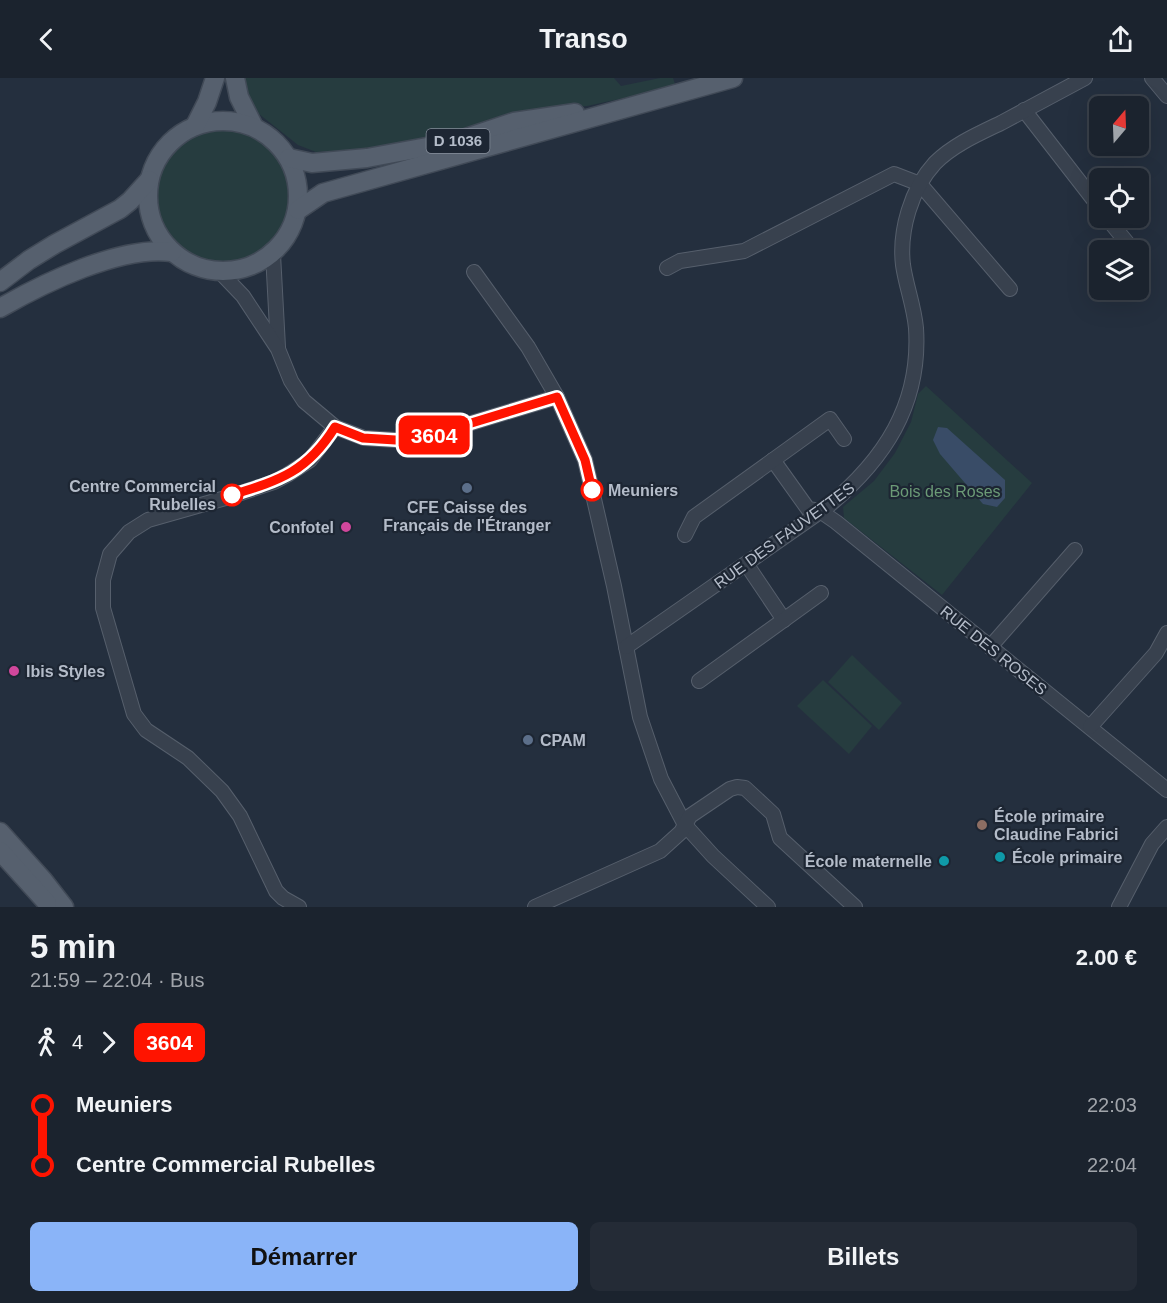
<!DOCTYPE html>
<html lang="fr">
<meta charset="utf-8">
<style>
body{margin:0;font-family:Helvetica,sans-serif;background:#242b36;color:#f1f3f6;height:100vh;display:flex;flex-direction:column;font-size:22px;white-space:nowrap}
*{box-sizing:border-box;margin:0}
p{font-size:20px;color:#a0a4aa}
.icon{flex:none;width:33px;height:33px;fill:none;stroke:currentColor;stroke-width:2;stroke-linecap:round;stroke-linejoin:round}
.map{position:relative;height:829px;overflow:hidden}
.sheet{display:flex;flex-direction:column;background:#1b232e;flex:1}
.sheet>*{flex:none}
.badge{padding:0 12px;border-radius:9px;font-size:21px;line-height:39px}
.needle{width:39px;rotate:19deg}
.fabs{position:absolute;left:1089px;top:18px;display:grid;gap:12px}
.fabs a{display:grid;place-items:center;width:60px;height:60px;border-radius:9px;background:#1b232e;box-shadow:0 6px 24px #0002,0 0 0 2px #39404a;font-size:30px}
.map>.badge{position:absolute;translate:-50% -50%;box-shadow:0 0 0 3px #fff}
.legs{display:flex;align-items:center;gap:9px;height:66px;padding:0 30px;font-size:20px}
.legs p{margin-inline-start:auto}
.overview{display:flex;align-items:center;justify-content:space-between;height:102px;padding:0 30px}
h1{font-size:33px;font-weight:700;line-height:45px}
.primary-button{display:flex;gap:12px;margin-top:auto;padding:12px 30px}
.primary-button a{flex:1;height:69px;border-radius:9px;background:#8ab4f8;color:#111;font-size:24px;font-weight:700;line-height:69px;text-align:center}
.primary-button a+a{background:#242b36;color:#f1f3f6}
ul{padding:0 30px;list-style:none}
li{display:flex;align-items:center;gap:21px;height:60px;font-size:22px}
li i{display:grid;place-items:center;width:9px;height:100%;margin:0 8px;background:currentColor}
li i::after{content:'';width:15px;height:15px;margin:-8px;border:4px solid;border-radius:50%;background:#1b232e}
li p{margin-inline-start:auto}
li:first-child i{background:linear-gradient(#0000 50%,currentColor 0)}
li:last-child i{background:linear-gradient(currentColor 50%,#0000 0)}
header{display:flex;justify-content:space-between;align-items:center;height:78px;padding:0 30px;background:#1b232e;font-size:27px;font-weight:700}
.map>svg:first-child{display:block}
.green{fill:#263c3f}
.water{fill:#394c67}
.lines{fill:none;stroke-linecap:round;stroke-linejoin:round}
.minor-casing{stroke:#565f6c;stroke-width:16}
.major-casing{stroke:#414a57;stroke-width:21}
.minor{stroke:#38414e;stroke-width:14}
.major{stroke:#56606e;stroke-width:18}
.line-1-casing{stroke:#fff;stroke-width:14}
.line-1{stroke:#ff1400;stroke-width:9}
.service-dot{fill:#5c6f8a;stroke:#1d2633;stroke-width:2}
.stop-1-dot{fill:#fff;stroke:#ff1400;stroke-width:3}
.hotel-dot{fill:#d1479c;stroke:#1d2633;stroke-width:2}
.education-dot{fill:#8d6e63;stroke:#1d2633;stroke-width:2}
.culture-dot{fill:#0f9aa8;stroke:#1d2633;stroke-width:2}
.labels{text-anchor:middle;stroke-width:4.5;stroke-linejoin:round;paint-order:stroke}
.shield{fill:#1d2633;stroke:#878f9c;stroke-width:1.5}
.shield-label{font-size:15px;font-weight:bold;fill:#b4bcc9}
.stop-label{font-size:16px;font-weight:bold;fill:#b4bcc9;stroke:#1d2633;text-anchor:end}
.park-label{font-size:16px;fill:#6b9a76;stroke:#1d2633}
.poi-label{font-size:16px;font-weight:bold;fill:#b4bcc9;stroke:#1d2633;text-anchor:start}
.street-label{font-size:16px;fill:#b4bcc9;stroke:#1d2633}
</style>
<header><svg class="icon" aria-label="back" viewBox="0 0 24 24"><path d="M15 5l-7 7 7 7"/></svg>Transo<svg class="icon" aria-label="share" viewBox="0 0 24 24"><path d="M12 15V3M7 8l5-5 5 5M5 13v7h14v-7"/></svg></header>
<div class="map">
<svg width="1167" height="829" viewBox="0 0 1167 829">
<rect width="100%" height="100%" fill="#242f3e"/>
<!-- green -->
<g class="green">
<path d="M245,0h369l7,8 39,-8h13l3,9 -89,19 -24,2 -112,27 -97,15 -38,2 -18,-7 -39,-31 -13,-20z"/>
<circle cx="223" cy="118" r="67"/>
<path d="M926,308l106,97 -90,112 -98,-77 -1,-11 31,-26 21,-28 16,-31 7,-28z"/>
<path d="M852,577l50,48 -23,27 -51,-48z"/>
<path d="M823,602l49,46 -23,28 -52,-48z"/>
</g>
<!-- water -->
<path class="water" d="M938,349l9,1 58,52v18l-8,9 -14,-3 -43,-50 -7,-14z"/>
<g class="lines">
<defs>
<g id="minor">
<path d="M1152,0l15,18"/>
<path d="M1024,32l76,98"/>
<path d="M920,106l90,105"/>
<path d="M1107,140l26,32"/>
<path d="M273,176l5,93"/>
<path d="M667,190l13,-7 64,-10 150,-77 26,10"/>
<path d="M220,194l23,24 35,53 13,32 13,20 31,26 29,11 48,3 145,-44"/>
<path d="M474,194l54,75 29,50 28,63 29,126 26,131 21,62 24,46 28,31 55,51"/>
<path d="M773,382l35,49 12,2 16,11 331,268"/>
<path d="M685,457l9,-18 136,-98 14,20"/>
<path d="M747,487l37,55"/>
<path d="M626,569l201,-140c57,-47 94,-102 89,-179 -2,-22 -10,-42 -13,-63 -4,-34 8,-76 32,-102 18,-18 43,-29 66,-40 28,-15 56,-30 84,-45"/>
<path d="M990,569l85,-97"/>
<path d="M699,603l122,-88"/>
<path d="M1090,649l66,-74 11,-20"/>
<path d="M299,829l-16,-9 -7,-7 -36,-75 -18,-25 -34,-33 -42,-28 -12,-16 -31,-106v-28l7,-26 19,-22 19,-12 81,-23 45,-15 13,-7 23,-15 25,-33"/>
<path d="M535,829l125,-56 21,-19 9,-16 40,-27 7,-2 8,1 28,26 7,24 75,69"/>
<path d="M1119,829l33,-63 15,-17"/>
</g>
<g id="major">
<path d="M235,0l4,19 15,30"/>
<circle cx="223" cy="118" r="75"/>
<path d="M195,48l12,-24 8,-24"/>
<path d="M289,80l23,5 55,-5 87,-16 60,-20 61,-9"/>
<path d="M298,132l25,-17 410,-115"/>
<path d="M0,204l29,-22 26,-16 65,-35 10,-8 19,-21"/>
<path d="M0,230c44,-25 121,-63 172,-56"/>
<path d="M0,754l43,48 21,27"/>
<path d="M0,773l47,52"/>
</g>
</defs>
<!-- minor casing -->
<use href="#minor" class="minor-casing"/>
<!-- major casing -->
<use href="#major" class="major-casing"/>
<!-- minor -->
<use href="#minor" class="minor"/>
<!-- major -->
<use href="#major" class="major"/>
</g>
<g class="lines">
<defs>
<path id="line-1" d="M232,417c48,-15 75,-23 103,-68l28,11 49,3 145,-44 28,63 7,30"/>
</defs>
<!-- line-1 casing -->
<use href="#line-1" class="line-1-casing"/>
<!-- line-1 -->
<use href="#line-1" class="line-1"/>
</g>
<!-- markers -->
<g class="service-dot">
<circle cx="467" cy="410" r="6"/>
<circle cx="528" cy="662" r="6"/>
</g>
<g class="stop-1-dot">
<circle cx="592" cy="412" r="10"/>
<circle cx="232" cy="417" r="10"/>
</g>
<g class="hotel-dot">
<circle cx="346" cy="449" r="6"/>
<circle cx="14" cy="593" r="6"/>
</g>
<circle class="education-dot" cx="982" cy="747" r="6"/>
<g class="culture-dot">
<circle cx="1000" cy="779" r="6"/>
<circle cx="944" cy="783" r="6"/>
</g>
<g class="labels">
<!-- shield labels -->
<rect class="shield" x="426.5" y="51" width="63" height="24" rx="4.5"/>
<g class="shield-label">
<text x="458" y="68">D 1036</text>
</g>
<!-- stop labels -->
<g class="stop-label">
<text x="216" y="414">Centre Commercial<tspan x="216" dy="18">Rubelles</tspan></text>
<text x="608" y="418" text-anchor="start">Meuniers</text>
</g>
<!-- park labels -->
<g class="park-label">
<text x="945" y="419">Bois des Roses</text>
</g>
<!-- poi labels -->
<g class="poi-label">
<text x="467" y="435" text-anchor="middle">CFE Caisse des<tspan x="467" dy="18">Français de l'Étranger</tspan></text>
<text x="334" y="455" text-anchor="end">Confotel</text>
<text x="26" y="599">Ibis Styles</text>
<text x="540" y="668">CPAM</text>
<text x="994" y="744">École primaire<tspan x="994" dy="18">Claudine Fabrici</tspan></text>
<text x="1012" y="785">École primaire</text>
<text x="932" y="789" text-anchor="end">École maternelle</text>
</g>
<!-- street labels -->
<g class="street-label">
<text transform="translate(784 457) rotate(-36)" y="6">RUE DES FAUVETTES</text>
<text transform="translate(994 572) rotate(39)" y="6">RUE DES ROSES</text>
</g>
</g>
</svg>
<div class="fabs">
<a><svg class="needle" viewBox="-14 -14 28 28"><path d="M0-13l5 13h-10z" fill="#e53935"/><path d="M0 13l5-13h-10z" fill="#a0a4aa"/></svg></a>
<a><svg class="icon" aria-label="locate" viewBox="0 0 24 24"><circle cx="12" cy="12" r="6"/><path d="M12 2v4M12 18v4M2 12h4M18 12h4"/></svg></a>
<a><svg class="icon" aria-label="layers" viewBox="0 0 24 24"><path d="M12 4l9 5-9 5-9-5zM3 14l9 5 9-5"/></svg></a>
</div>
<b class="badge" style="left:434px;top:357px;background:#ff1400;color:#fff">3604</b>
</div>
<section class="sheet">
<div class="overview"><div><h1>5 min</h1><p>21:59 – 22:04 · Bus</p></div><b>2.00 €</b></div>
<div class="legs"><svg class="icon" aria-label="walk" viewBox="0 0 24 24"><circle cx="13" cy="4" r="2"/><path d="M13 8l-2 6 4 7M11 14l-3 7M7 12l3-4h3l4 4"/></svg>4<svg class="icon" aria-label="forward" viewBox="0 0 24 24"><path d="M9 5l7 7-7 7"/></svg><b class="badge" style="background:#ff1400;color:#fff">3604</b></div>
<ul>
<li><i style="color:#ff1400"></i><b>Meuniers</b><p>22:03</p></li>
<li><i style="color:#ff1400"></i><b>Centre Commercial Rubelles</b><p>22:04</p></li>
</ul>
<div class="primary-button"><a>Démarrer</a><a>Billets</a></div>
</section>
